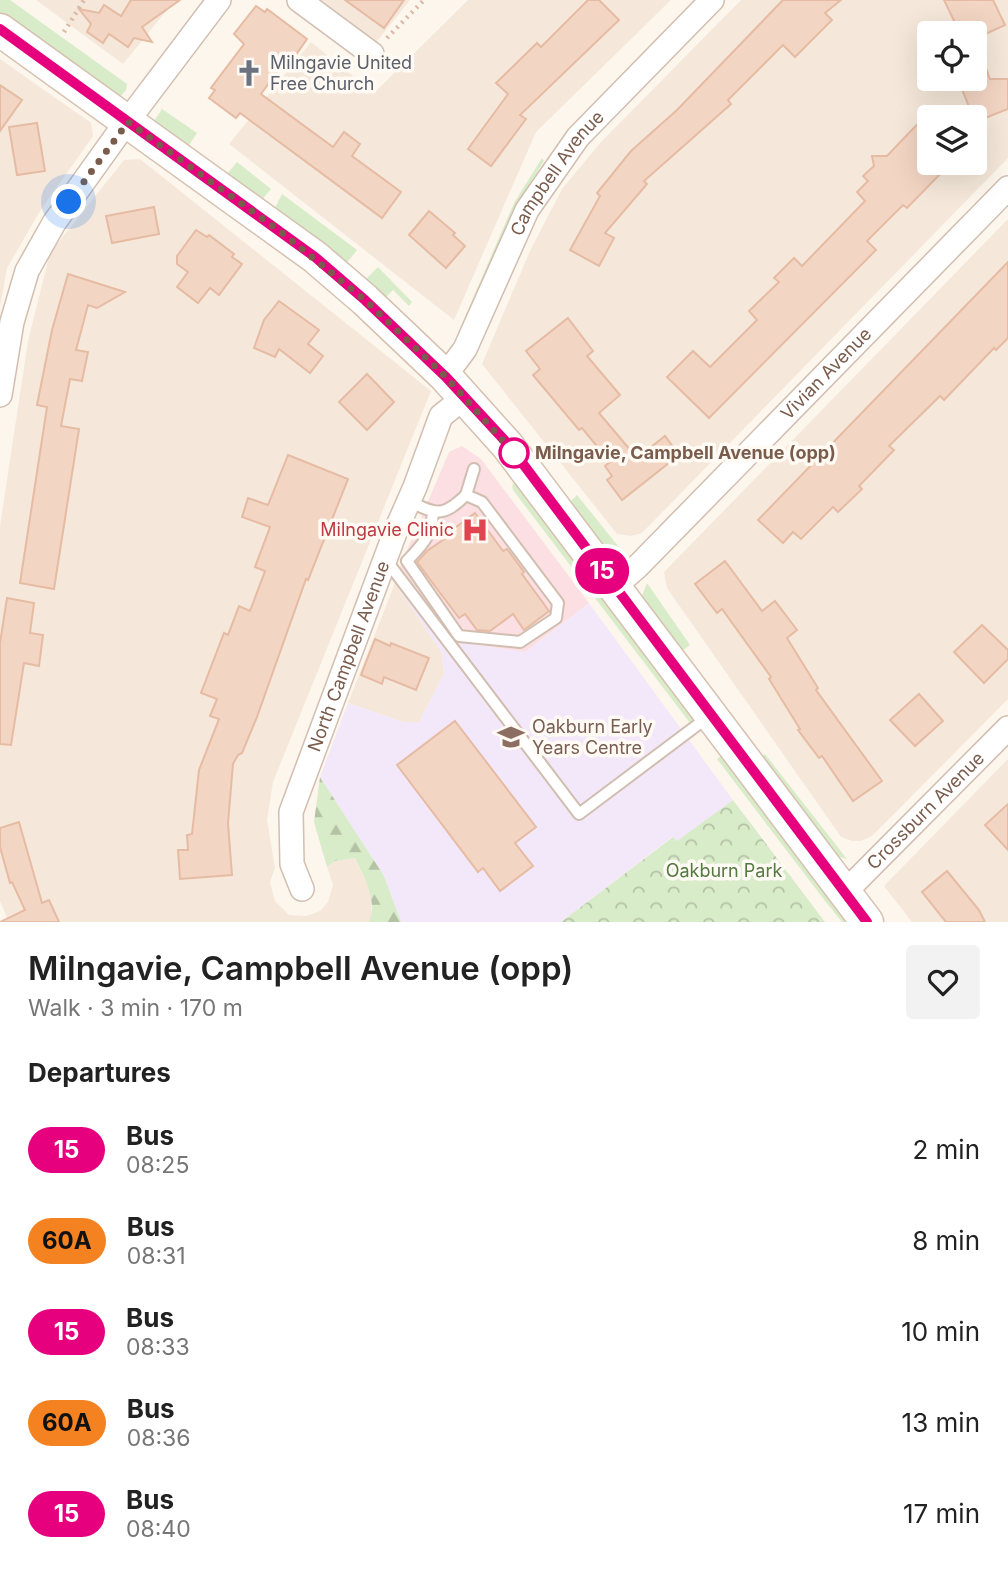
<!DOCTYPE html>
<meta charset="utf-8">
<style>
body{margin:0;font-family:Inter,sans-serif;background:#f2f2f2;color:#222;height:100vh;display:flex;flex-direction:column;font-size:26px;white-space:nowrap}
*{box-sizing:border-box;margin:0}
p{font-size:23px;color:#767676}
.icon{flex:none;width:38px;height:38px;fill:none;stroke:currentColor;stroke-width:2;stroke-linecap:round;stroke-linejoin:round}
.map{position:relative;height:922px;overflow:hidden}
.side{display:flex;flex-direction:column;background:#fff;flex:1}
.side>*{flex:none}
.badge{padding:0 14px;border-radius:23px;font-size:24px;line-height:46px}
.buttons{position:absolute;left:917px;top:21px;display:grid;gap:14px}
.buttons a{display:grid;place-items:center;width:70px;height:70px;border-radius:7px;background:#fff;box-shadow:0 7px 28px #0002;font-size:35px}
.you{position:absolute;width:35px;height:35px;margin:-18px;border:5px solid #fff;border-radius:50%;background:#1a73e8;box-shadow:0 0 0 10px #1a73e833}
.map>.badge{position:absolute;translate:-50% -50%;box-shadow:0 0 0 4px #fff}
h2{padding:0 28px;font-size:26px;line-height:63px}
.round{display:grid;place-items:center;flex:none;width:74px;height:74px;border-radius:7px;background:#f2f2f2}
.headline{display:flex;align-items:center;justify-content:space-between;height:119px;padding:0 28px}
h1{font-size:33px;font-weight:600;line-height:52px}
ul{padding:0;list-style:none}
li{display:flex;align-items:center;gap:21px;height:91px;padding:0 28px}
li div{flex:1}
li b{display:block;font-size:26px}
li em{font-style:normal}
li .badge{min-width:77px;font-weight:700;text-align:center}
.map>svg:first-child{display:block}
.residential{fill:#f5e8da;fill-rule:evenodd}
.education{fill:#f3e8fa}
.medical{fill:#fbdfe3}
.grass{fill:#d8ecc9}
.forest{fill:url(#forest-firs)}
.park{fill:url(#park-crowns)}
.building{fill:#f3d5c3;stroke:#e6bba3;stroke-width:2}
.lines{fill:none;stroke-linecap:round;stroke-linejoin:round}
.lane-casing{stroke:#d1beb0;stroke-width:14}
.street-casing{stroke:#d1beb0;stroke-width:26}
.secondary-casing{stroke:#d6c0b0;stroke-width:35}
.path{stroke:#d9b8a5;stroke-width:4.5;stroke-dasharray:2 5;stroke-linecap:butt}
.lane{stroke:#fff;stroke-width:10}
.street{stroke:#fff;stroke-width:23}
.secondary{stroke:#fff;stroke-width:32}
.line-casing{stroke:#fff;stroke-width:16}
.line{stroke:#e6007e;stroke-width:10}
.walk{stroke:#7a5c4d;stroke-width:7;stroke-dasharray:0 12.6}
.stop-dot{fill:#fff;stroke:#e6007e;stroke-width:3.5}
.labels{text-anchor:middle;stroke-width:7;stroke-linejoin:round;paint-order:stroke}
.worship-label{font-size:18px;fill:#5b616d;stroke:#fffaf3;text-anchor:start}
.street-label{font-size:18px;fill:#7a5c4d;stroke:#fffaf3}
.stop-label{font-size:18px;font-weight:bold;fill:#7a5c4d;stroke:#fffaf3;text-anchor:start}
.health-label{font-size:18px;fill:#be3a42;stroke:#fffaf3;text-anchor:end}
.education-label{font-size:18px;fill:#785e54;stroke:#fffaf3;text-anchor:start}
.park-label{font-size:18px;fill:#537a41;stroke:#fffaf3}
</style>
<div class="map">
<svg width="1008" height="922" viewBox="0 0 1008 922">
<defs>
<pattern id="forest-firs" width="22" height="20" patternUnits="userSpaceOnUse" patternTransform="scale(1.75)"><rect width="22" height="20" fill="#d8ecc9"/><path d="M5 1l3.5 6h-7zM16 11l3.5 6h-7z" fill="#b4c2a5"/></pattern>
<pattern id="park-crowns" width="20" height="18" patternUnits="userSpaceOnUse" patternTransform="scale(1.75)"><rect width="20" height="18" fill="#d8ecc9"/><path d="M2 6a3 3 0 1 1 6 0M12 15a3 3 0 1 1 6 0" fill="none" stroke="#b4c2a5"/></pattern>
</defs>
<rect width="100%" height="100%" fill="#fdf6ec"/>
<!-- residential -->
<g class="residential">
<path d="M36,0h139l-52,64z"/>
<path d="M320,0h90l-36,45z"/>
<path d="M468,0h203l-135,132 -82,188 -225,-176 82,-102 63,51z"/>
<path d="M741,0h267v158l-366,375 -11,3 -14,-2 -135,-170 48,-113 32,-62 39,-47zM929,33h46v46h-46zM929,117h46v46h-46z"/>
<path d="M0,59l91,64 2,13 -53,75 -33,57 -7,39z"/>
<path d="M140,159l291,232 -158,391 -6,38 8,48 -5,14 5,19 14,14 17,1 14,-5 8,-9 5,-17 -6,-18 8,-6 20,-3 16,35v24l-2,5h-360l-9,-21v-375l28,-185 22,-88 74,-93z"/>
<path d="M1008,219v480l-136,137 -11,5h-9l-11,-4 -174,-249 -3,-16z"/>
<path d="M395,583l47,70 2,21 -25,48h-16l-55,-19z"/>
<path d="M1008,759v163h-96l-28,-36z"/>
</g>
<!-- education -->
<path class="education" d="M400,567l54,74 71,11 64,-49 144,197 -56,42 -5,-5 -111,85h-160l-17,-46 -64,-99 28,-74 55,19h16l25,-48 -2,-21 -47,-70z"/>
<!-- medical -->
<path class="medical" d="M462,446l19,13 108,144 -64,49 -71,-11 -54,-74 49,-115z"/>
<!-- grass -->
<g class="grass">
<path d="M0,0h10l117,84 -1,6 -7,8 -119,-85z"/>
<path d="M162,109l35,24 -10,15 -34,-25z"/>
<path d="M542,158l2,3 -27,43 -54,124 -2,-2 53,-123z"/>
<path d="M237,162l34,27 -10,12 -34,-27z"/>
<path d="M282,194l75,56 -12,15 -71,-55z"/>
<path d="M378,267l34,35 -3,4 -16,-16 -12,12 -18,-20z"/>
<path d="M520,478l174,238 -4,7 -177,-233 -1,-5z"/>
<path d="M577,495l49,61 -12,1 -11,-4 -35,-49z"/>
<path d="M647,583l43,62 -11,8 -33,-45 -4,-12z"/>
<path d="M725,753l129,169h-12l-17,-21 -108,-142z"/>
<path d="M765,754l82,105 -14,-4 -74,-96z"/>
</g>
<!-- forest -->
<path class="forest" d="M320,777l64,99 17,46h-32c9,-22 -5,-44 -14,-64l-20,3 -8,6 -13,-45z"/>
<!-- park -->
<path class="park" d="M733,800l92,122h-264l112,-85 4,4z"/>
<!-- building -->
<g class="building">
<path d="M131,0h49l-38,27 10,15 -18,-4 -6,9 -19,-13 -6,9 -16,-11 4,-8 -12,-15 20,4 5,-8 17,11z"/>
<path d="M345,0h59l-20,28z"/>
<path d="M588,0h11l20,20 -99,95 6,4 -35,47 -23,-17 40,-55 -12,-11 41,-40 4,4z"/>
<path d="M783,0h58l-16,13 7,7 -37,37 -12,-12 -55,55 3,4 -87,77 3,3 -42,49 9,5 -15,28 -29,-16 30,-54 -3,-3 34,-42 46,-41z"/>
<path d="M944,0h49l12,25 -30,14v-6h-15z"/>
<path d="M256,6l9,6 2,-3 40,30 -14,20 -4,-3 -28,38 72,53 11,-15 16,12 -8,12 49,36 -19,26 -142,-105 -4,5 -27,-20 6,-8 -4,-2 33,-44 -10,-10z"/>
<path d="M975,43h2l13,36h18v30l-33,13 -17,-43h17z"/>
<path d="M0,85l22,15 -22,31z"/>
<path d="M929,112v51h22l-44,45 -4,-3 -36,36 9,9 -167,168 -42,-41 26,-26 17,16 47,-47 -8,-9 30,-29 -5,-4 20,-20 8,8 63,-65 -8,-9 11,-11 -5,-5 11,-10 -2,-10h15z"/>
<path d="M37,123l8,48 -28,4 -8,-48z"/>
<path d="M154,207l5,27 -47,9 -6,-27z"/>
<path d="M429,211l26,22 -2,2 12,11 -19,22 -37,-33z"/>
<path d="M196,230l11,7 2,-2 25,19 -2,3 10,7 -23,31 -9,-7 -12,15 -21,-16 11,-15 -11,-8v-8z"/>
<path d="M1008,262v76l-12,12 -2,-2 -50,52 -4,-4 -51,50 5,4 -35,36 3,3 -24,23 -5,-5 -32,32 -8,-7 -10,11 -25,-23z"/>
<path d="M68,274l57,18 -28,16 -9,-3 -12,45 12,2 -6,29 -12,-2 -9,47 18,3 -25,160 -34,-6 27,-176 -10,-2 15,-75z"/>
<path d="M279,301l40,29 -11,14 15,12 -13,17 -31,-24 -4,8 -21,-9 10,-28z"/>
<path d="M568,318l25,33 -6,5 33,39 -21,18 38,45 28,-22 14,19 -57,45 -15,-20 5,-4 -7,-10 5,-4 -28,-34 -3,2 -46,-55 7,-6 -14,-18z"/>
<path d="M367,374l27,28 -27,28 -28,-28z"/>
<path d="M288,455l60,24 -40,101 -2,-1 -49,138 -15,36 -4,2 -5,9 -5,59 4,52 -52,4 -2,-29h10l-1,-15 5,-1 7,-64 20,-51 -9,-3 7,-17 -16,-6 23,-60 4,2 11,-29 11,5 15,-40 -10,-4 15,-40 -28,-10 6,-19 20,7z"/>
<path d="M475,513l28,38 4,-2 17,23 -2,2 27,37 -25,19 -11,-16 -23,17 -13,-1 -12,-16 -6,4 -42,-56 10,-11 26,-18 -1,-3z"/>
<path d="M725,561l37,50 13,-10 22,29 -10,8 31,50 -2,2 66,91 -29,20 -31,-45 -3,2 -21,-28 2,-1 -31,-50 2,-2 -49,-68 -5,4 -22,-29z"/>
<path d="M7,598l27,5 -4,30 13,2 -4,31 -15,-3 -13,82 -11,-1v-101z"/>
<path d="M982,625l26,25v9l-24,24 -30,-31z"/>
<path d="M375,639l15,7 1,-3 38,15 -13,32 -32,-13 -2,7 -21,-9z"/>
<path d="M919,694l24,27 -28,25 -25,-26z"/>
<path d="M455,721l81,106 -21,16 18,23 -33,25 -17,-23 -5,4 -81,-107z"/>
<path d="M1008,804v46l-23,-25z"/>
<path d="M19,822l23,81 7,-3 10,22h-59l25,-12 -13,-28 -2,1 -10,-36v-19z"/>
<path d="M947,871l32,39 6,12h-39l-24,-30z"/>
</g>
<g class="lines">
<defs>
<g id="lane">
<path d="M466,495l8,-26"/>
<path d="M409,501c28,14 34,16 57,-6l16,7 76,101 -2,15 -36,24 -61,-6 -52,-75c16,-17 24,-24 26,-48"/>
<path d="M386,560l193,254 129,-97"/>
</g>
<g id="street">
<path d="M299,0l73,54"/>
<path id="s1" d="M445,376l20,-27 62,-139 51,-73 134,-137"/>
<path d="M0,395l12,-73 15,-51 27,-48 63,-88 102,-135"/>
<path id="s2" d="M614,587l24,-21 370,-378"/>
<path id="s3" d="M302,889l-10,-25 -1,-52 105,-282 19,-43 26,-71 24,-19"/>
<path id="s4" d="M844,893l164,-165"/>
</g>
<path id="secondary" d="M0,30l315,227 50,43 80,76 62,69 360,477"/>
</defs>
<!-- lane casing -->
<use href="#lane" class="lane-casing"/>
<!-- street casing -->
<use href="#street" class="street-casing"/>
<!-- secondary casing -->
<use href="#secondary" class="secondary-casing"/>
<!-- path -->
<g class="path">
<path d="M64,32l20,-32"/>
<path d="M387,38l37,-38"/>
</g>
<!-- lane -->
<use href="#lane" class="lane"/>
<!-- street -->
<use href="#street" class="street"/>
<!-- secondary -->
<use href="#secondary" class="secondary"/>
</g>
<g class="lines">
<defs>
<path id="line" d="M0,29l315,228 50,43 80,76 63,68 359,478"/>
</defs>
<!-- line casing -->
<use href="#line" class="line-casing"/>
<!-- line -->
<use href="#line" class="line"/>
<!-- walk -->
<path class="walk" d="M69,202l59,-80 153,110 84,68 80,76 69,77"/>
</g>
<!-- icons -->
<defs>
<symbol id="church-bare" viewBox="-9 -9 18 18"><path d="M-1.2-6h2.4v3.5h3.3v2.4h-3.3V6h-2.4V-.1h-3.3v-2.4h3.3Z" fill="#6b7280" stroke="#fffaf3" stroke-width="2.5" paint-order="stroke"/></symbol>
<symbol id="hospital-bare" viewBox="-9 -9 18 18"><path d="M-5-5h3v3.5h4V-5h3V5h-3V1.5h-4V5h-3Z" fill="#e0444e" stroke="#fffaf3" stroke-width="2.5" paint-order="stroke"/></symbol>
<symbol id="school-bare" viewBox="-9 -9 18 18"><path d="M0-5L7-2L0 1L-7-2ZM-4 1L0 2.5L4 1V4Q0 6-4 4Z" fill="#8d6e63" stroke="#fffaf3" stroke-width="2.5" paint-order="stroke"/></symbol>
</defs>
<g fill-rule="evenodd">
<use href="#church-bare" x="230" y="54" width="38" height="38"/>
<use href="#hospital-bare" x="456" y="511" width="38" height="38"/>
<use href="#school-bare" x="492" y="718" width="38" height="38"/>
</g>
<!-- markers -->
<circle class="stop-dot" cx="514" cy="453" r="14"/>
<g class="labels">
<!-- worship labels -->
<g class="worship-label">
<text x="270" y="69">Milngavie United<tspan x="270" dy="21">Free Church</tspan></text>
</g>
<!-- street labels -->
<g class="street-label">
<text dy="6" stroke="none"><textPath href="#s1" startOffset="233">Campbell Avenue</textPath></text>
<text dy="6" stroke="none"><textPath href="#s2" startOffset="301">Vivian Avenue</textPath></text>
<text dy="6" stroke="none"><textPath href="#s3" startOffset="245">North Campbell Avenue</textPath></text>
<text dy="6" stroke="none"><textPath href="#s4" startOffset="116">Crossburn Avenue</textPath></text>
</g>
<!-- stop labels -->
<g class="stop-label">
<text x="535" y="459">Milngavie, Campbell Avenue (opp)</text>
</g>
<!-- health labels -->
<g class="health-label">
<text x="454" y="536">Milngavie Clinic</text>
</g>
<!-- education labels -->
<g class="education-label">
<text x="532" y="733">Oakburn Early<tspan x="532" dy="21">Years Centre</tspan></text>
</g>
<!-- park labels -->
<g class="park-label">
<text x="724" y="877">Oakburn Park</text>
</g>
</g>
</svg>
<div class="buttons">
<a><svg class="icon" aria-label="locate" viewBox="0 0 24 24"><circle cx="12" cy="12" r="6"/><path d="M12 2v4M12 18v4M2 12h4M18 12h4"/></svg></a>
<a><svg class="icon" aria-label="layers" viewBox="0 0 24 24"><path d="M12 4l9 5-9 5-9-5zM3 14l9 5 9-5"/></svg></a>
</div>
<div class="you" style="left:69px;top:202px"></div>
<b class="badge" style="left:602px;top:571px;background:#e6007e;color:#fff">15</b>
</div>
<section class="side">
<div class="headline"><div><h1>Milngavie, Campbell Avenue (opp)</h1><p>Walk · 3 min · 170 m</p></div><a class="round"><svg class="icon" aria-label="heart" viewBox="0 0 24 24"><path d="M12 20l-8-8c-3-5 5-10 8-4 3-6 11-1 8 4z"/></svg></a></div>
<h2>Departures</h2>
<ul>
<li><span class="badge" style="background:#e6007e;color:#fff">15</span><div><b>Bus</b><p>08:25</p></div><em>2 min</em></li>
<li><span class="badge" style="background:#f58220;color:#111">60A</span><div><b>Bus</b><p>08:31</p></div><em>8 min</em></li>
<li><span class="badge" style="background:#e6007e;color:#fff">15</span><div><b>Bus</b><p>08:33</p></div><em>10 min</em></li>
<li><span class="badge" style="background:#f58220;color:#111">60A</span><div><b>Bus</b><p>08:36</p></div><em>13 min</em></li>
<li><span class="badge" style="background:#e6007e;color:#fff">15</span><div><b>Bus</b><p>08:40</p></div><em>17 min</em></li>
</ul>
</section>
